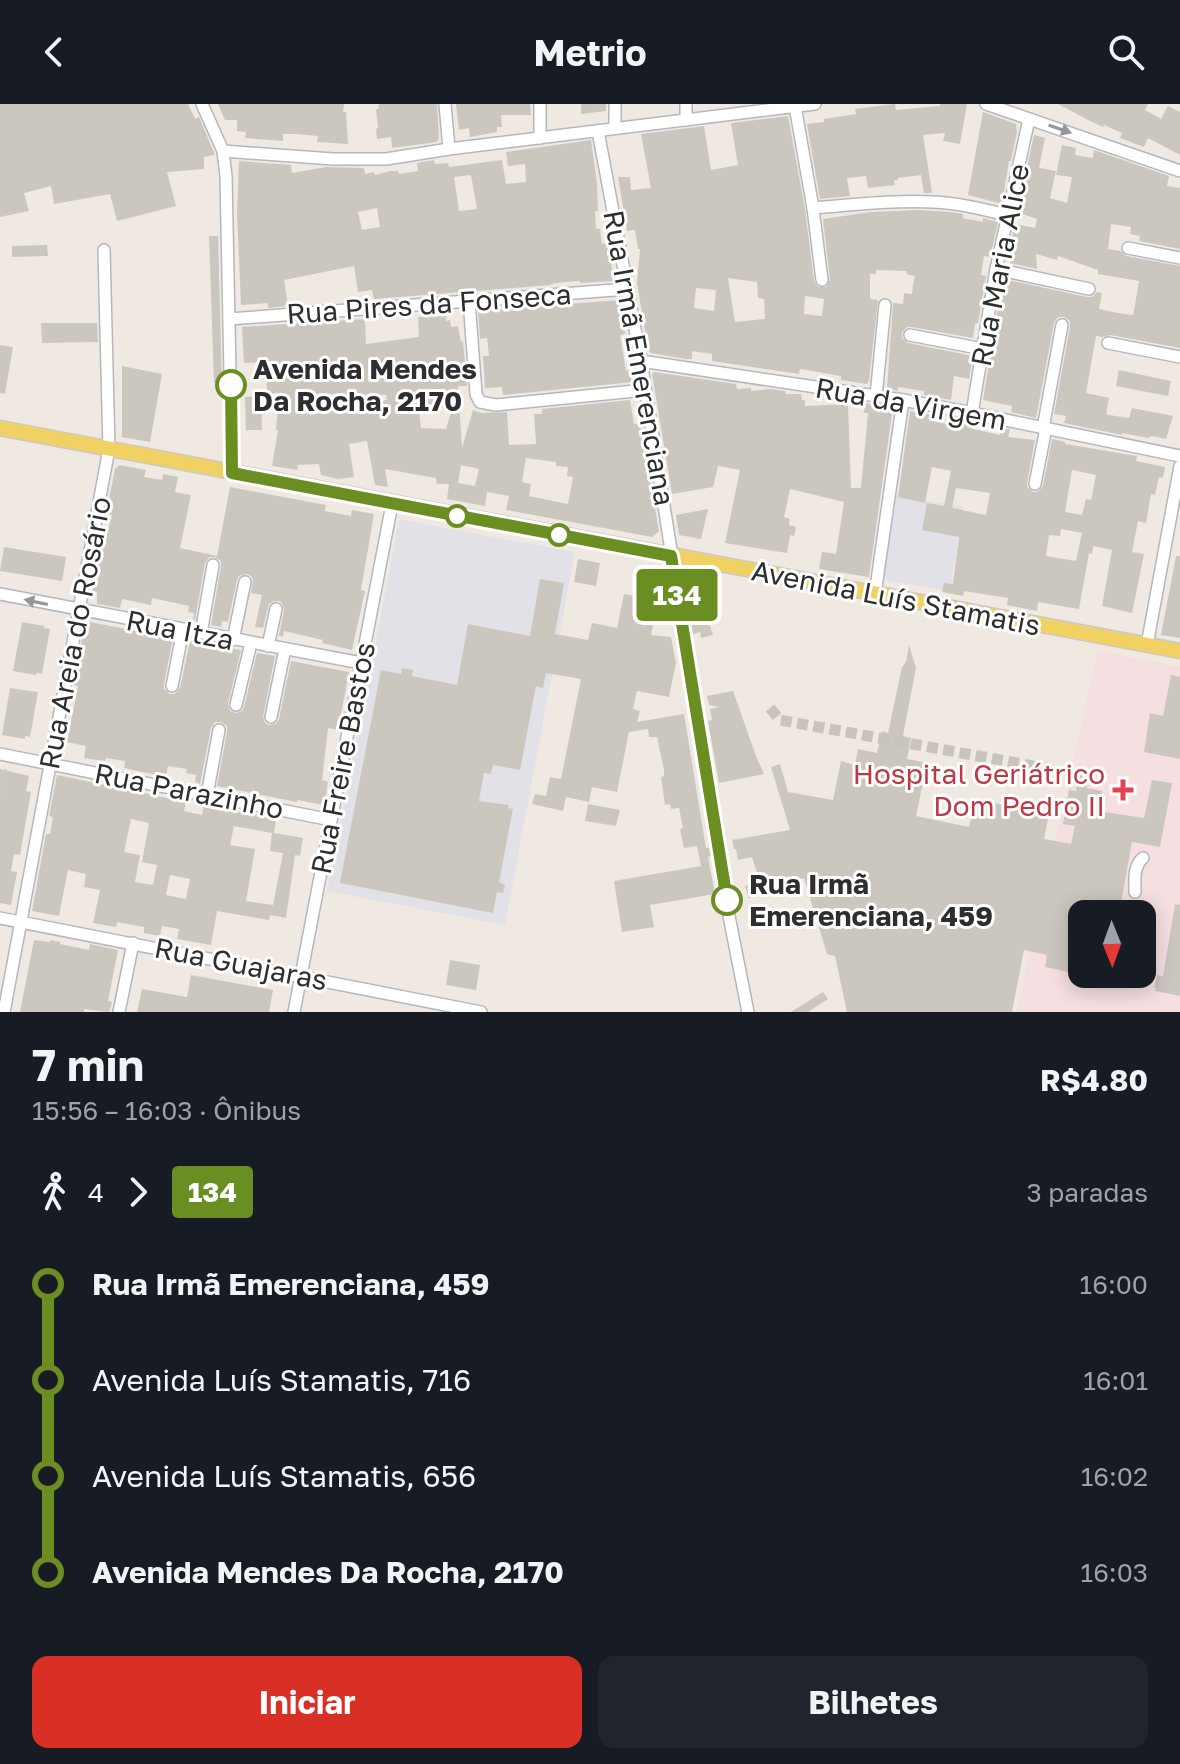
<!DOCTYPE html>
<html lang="pt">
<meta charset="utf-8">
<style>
body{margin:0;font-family:"Golos Text",sans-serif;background:#20242c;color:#f1f3f6;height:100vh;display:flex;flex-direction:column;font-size:30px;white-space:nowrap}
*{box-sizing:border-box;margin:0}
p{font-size:26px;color:#9ea1a6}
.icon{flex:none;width:44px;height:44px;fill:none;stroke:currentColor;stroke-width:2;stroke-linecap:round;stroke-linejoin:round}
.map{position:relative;height:908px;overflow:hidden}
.sheet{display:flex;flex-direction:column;background:#171b24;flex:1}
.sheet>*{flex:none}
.badge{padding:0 16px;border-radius:6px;font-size:28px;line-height:52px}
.needle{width:52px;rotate:179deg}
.buttons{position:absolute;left:1068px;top:796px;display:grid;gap:16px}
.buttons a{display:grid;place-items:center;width:88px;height:88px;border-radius:16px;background:#171b24;box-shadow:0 4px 20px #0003;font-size:40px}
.map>.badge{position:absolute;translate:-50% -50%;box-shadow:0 0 0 4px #fff}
.legs{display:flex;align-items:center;gap:12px;height:88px;padding:0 32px;font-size:26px}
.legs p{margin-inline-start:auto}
.summary{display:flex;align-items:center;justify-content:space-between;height:136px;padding:0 32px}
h1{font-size:44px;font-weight:700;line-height:60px}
.action{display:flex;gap:16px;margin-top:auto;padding:16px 32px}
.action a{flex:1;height:92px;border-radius:16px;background:#d93025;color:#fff;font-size:32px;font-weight:700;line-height:92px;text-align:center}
.action a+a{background:#20242c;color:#f1f3f6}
ul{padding:0 32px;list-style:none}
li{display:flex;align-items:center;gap:28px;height:96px;font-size:30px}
li i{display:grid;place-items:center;width:12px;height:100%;margin:0 10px;background:currentColor}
li i::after{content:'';width:20px;height:20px;margin:-10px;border:6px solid;border-radius:50%;background:#171b24}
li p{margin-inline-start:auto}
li:first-child i{background:linear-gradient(#0000 50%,currentColor 0)}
li:last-child i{background:linear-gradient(currentColor 50%,#0000 0)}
header{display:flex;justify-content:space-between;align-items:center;height:104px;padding:0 32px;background:#171b24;font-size:36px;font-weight:700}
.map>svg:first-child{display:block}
.industrial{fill:#e3e1e8}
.medical{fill:#f5dfe0;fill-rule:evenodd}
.building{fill:#cbc7bf;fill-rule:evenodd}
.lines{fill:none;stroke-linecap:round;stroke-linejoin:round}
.minor-tunnel{stroke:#c8c4bd;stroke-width:11;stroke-dasharray:11 5.5;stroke-linecap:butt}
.minor-casing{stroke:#b4b7c1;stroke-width:14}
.major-casing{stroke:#c9c9c9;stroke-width:17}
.path{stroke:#c9c9c9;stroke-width:2;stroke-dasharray:6 4;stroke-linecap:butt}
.minor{stroke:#fff;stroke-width:11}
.major{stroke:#f2d163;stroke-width:14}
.oneway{fill:#969696}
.line-1-casing{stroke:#fff;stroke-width:18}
.line-1{stroke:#6b8e23;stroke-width:12}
.stop-1-dot{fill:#fff;stroke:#6b8e23;stroke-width:4}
.health-dot{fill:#e0444e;stroke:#fff;stroke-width:3}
.labels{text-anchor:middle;stroke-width:6;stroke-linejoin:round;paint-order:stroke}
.street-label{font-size:28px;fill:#2e2e2e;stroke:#fff}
.stop-label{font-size:28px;font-weight:bold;fill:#2e2e2e;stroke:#fff;text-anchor:start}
.health-label{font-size:28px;fill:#be3a42;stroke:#fff;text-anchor:end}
</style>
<header><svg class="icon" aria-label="back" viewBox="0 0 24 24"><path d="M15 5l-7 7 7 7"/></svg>Metrio<svg class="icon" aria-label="search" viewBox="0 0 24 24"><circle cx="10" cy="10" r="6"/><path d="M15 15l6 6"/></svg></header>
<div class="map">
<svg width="1180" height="908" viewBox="0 0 1180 908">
<rect width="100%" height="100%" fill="#efe9e1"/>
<!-- industrial -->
<g class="industrial">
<path d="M892,391l71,12 -13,84 -71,-12z"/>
<path d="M403,416l172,32 -70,373 -178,-34 72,-370z"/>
</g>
<!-- medical -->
<path class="medical" d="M1098,547l82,16v345h-164zM1082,810h60v60h-60z"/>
<!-- building -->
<g class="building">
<path d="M0,0h188l7,15 4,-2 16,38 -11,2v12l-37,3 9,34 -59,15 -7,-27 -56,10 -3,-18 -27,7 5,18 -29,6z"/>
<path d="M218,0h126l-1,8h3l2,32 -31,-2 1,-6 -22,-2h-13v7l-38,-3 1,-6 -9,-1v-11h-12z"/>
<path d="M379,0h58l2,34 -2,4 -45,6 -1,-11 -14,2 -1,-10 2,-1 -2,-19h2z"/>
<path d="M456,0h74l1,11h-30l1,12h-5v5l-27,5 -1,-9 -10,2z"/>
<path d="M581,0h25v7l-25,3z"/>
<path d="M895,0l1,6 44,-4v-2h27l-7,40 -17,-3 2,-8 -22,2 9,58h-8l-3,-18 -23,3v2h-4l1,5 -27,3 -2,-12 -19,2 3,18 -30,3 -13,-75 17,-2v-3l32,-5 -1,-5z"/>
<path d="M1058,0h90l-3,6 16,9 7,-13 12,6v43l-32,-17 -4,9 -24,-9 2,-5 -18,-8 -1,2 -13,-6z"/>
<path d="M983,8l33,12 1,8 -6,29h-2l-7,43 -34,-9z"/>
<path d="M788,12l17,93 9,72 4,6h8l4,-7 -7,-61 48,-7 47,-2 33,2 12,2v4l20,4v-4l15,4 -8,35 -6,-1 -3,19 5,1 -8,47 -3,1 -2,14 -61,-11h-5l-5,6v5l6,5 65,13 -4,23 -15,-3 -3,24 -27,-5v-4l-26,-4v4l-11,-2 6,-86 10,1 1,-11 8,1 1,-9 2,-9 -9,-2 1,-3 -31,-1v4h-6v25l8,1 -9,80 -2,4 -26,-4v-4l-41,-7 -1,5 -87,-13v-7l-20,-3v8h-6l-35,-6 -3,-4 -11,-66 3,-34h-2l-3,-19 -8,1 -9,-54h12l1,13 20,-2 -10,-54 63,-8 7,44 27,-5 -7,-42zM728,174l29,4 1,16 6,1 1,20 -30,3zM696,184l20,2 -2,21 -20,-3zM805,192l19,3 -2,17 -18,-2z"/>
<path d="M1034,31l11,3 -6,30 17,3 -6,27 17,5 5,-26 -16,-2 6,-30 14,3 -1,7 18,3 1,-8 75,26 -2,10 13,2v61l-41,-8 1,-5 -10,-2 1,-7 -20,-3 -3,25 12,2 6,5 54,10v82l-70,-13 -8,2 -6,-1 -10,57 23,5 -3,16 3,1 20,3 3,-10 41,8 -7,23 -14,-3 -4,2 -26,-5v2l-58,-12 2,-7 -12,-2 16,-87v-6l-6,-4h-6l-4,6 -18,95 -25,-6 1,-6 -29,-6 16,-98 3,1 3,-20 -3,-1 1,-3 84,18h5l5,-5 5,1 -3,16 19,4 15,2 2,-10 4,-24 -41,-7v-4l-40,-14 -1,4 -21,-6 1,15 -27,-6 4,-13 -5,-2 6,-24 20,4 2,-9 -20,-7z"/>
<path d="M591,36l6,44 1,27h-3l1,18h4l2,15 6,-1 6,38 -34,2v-2l-16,1 -13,2v1l-177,14 -2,-9 -14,2 -4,-26 -70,14 4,26 -20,2v-5l-27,2 -4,-93 2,-51 52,4 1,8 34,-6 38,1 1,6 9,-2 1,3 15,-4h8l1,3 19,-3 -1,-8 17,-3 1,4 13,-1 1,4 53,-7 4,24 20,-2 -1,-18 -17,2 -2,-14zM471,71l6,34 -18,2 -5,-34zM377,104l3,19 -18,3 -4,-18z"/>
<path d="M209,132h9l4,146h-8z"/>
<path d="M47,141l1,11 -36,1v-11z"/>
<path d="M619,196l6,34 -5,1 6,36 5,-1 2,12 -130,13 -1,-8 -17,1 -2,-32h6l-2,-18 -7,1 -2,-28z"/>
<path d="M446,212v5l4,-1 1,7 7,-1 3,16 2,-1 4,45h-9l4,62 11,-38 8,3 26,-1 2,33 27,-1 -2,-30h8v-5l88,-9 4,24 6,-1 19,108 -7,6 -146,-27 3,-14 -22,-4 -2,14 -38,-7 2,-15h-12l-1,-6 -51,-9 3,18 -13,-2 -8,-44 -18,3 5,33 -16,2 -17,-4 -2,-11 -22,1 1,5 -26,-4 6,-36h-2l3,-37 -12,1 -1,-32 -22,1 -2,-36 123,-8 1,25 53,-7 -1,-20zM307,290l79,1 1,5 -77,15zM453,302l-7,23 -25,-1 -2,-17zM526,354l30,4v4l12,1 -1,9 6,1 -5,27 -39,-8 2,-12 -9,-2zM461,361l18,4 -4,17 -17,-3z"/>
<path d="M41,219h56l1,19 -56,1z"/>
<path d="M0,241l13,2 -8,47 -5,-1z"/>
<path d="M122,262l40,8 -12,68 -28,-5z"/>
<path d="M1119,266l52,11 -3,15 -52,-10z"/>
<path d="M654,268l82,12 1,5 14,-1v3l19,-2 15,2 1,3h15l1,6h3v6l43,-2 3,84h10l7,-75h-4l1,-10 28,4 -24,170 -50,-8 3,-17 14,2 8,-52 -54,-13 -6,28 6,2 -1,6 7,2 -2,9 -4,-1 -3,18 -62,-10 15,-73 -22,-4 -5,21 -41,7 -20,-120z"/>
<path d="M261,292l1,34h-16l-1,-33z"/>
<path d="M910,307l27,5 -1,6 23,4 1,-5 14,3 -1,5 27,6 1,-7 9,1 -2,8 27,3 -8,43v4l6,5h5l5,-6 9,-47 13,3v2l72,12 -1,5 29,6 -2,11 -4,-1 -4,18 -4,-1 -5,29 -8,-2 -6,31 12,2 -12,59 -30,-7 10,-56 -19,-4 -1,8 -3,-1 -10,56 -41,-7 -1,9 -30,-6 1,-7 -44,-7 -1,5 -21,-4 2,-9 9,1 6,-47 -37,-7 5,-27 17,3 7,-35 -19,-4 -7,36 -27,-6zM1072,366l24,5 -5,25 -5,-1 -4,16 -17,-3zM956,384l34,5 -4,22 -34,-7zM1061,425l21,4 -6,28 -30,-5 3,-21 11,1z"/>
<path d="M120,361l26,5 -2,7 18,3 1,-6 15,3 -3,15 16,3 -11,53 37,8 13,-69 96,18 -1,6 26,5 1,-6 22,4 -13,76 4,1 -13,59 -30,-7 1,-3 -39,-9 -1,6 -4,-1 5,-26 -2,-7 -3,-2h-5l-5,3 -6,24 -8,-1 7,-32 -11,-2 2,-13 -2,-4 -5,-2 -7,2 -2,4 -9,42 -6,-1 -1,6 -10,-2 10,-59v-5l-6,-4h-6l-4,6 -10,57h-2l1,-7 -6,-1 1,-6 -37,-8 -1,7 -29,-6 -2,9 -23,-4v-12l-5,-1 2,-17 8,-41 5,1 5,-19 -6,-1 9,-45z"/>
<path d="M708,405l-7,30 -22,-4 -3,-20z"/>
<path d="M4,443l62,10 -4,24 -62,-10z"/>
<path d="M1176,452h4v82l-19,-3z"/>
<path d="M578,455l22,4 -4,23 -22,-4z"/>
<path d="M641,467l22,4 -12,60 20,2 5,26 -7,34 -32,-6 -4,18 7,2 -3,11 47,-8 22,134h3l1,3 1,5 -3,1 7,37 -65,11 4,22 -32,5 -8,-51 87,-15 -4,-20 -13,2 -4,-19 3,-1 -4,-20 -8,1 -1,-5 -5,1 -4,-28 3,-1v-6l-7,-33h-8l-1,-8 -19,3 -12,60 -25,-5 -3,15 -23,-5 -3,14 -31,-7 3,-10 11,2 4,-19 11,2 20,-100 -35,-6 -3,15 -7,-2 -16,84 -27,-5 -2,9 -7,-1 -5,28 30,4 -1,3 5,1 -14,73 6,3 -2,8 -6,-1 -4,21 -153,-30 41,-213 20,4 1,-6 11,2 -1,6 45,9 11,-61 62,12 10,-57 24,4 -9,51 33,6 4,-17 25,5 7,-34 12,2z"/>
<path d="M685,469l8,1 20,61 -12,3 -1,-6 -7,2 -10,-59z"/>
<path d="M22,518l22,4v2l6,1 -8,45 -5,-1 -1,2 -23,-4z"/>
<path d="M90,518l83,16 -9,46v5l6,5h5l5,-6 10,-47 51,9 -13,54 2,7 5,2 7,-2 2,-4 13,-54 18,3 -12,60 2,7 5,2 7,-2 2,-4 12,-58 58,11 -11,58 -10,-2 -6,52 6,2 -4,23 -27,-5v2l-80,-16 10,-54v-6l-6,-4h-6l-4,6 -11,56 -5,-2 1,-7 -10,-2 1,-4 -19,-3 -2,11 -42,-9 1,-7 -19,-3 -1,3 -21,-3 2,-12 -19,-4 11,-56 -4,-1 10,-58z"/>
<path d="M909,541l7,23 -13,68 8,2 -4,21 20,4 -11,53 53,11 6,-28 74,15 -5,25 27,5 4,-18 -12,-2 6,-34 7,1 3,-16 10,2 -2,11 15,3 -4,20 46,7 8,-38 20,3 -12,64 -28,-5 -11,61 34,6 -1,5h-58l1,-5 -17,-3 -12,66 -23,-5 2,-12 -23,-5 -12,62h-165l-12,-56 -8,-2 -23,-76 -55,20 -4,-12 15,-4 -8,-25 -14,3 -2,-11h-2l-2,-9 58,-10 -19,-63 9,-3 8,28 45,8 8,-39 14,4 3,-16 19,4 5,-22 6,2 14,-66 4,-5z"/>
<path d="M1171,571l9,2v82l-36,-7 6,-39 13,3z"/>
<path d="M10,584l28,4 -8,45 -5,-1v3l-23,-4z"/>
<path d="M733,587l23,65 8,18 -45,9 -11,-62 4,-1 -2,-11 10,-2 -11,-2 -2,-9z"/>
<path d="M0,665l29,7 -3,15 5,1 -11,63 -6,-1 -3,17 6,1 -6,33 -11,-2z"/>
<path d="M57,671l129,27 -2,9 18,4 2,-10 72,14 -2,14 29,5 -3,18 -5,-1 -9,63 -16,-3 -1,5 -52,-9 -6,34 -34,-6 2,-10 -17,-3 -2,10 -16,-3v-6l-27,-5 -1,5 -23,-4 7,-33 -16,-3 2,-13 -18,-4 -9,46 -27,-5 14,-77h4l3,-17 -4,-1zM131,715l18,4 -7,39 15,3 -4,20 -18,-3 5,-27 -16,-3zM234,722l38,7 -2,18 13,2 -10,52 -27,-4 9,-52 -25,-4zM170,771l20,4 -4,20 -20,-4z"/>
<path d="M588,700l32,6 -4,16 -31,-5z"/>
<path d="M1175,800l5,1v91l-25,-5 1,-3h-2l3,-13 6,1z"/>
<path d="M34,836l16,2v-2l10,2v2l29,6 1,-6 28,6 -10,51 4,1 -3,10 -25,-3v3h-64z"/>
<path d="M450,856l30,5 -4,25 -30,-5z"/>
<path d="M191,871l82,15 -4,22h-132l5,-23 45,8z"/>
<path d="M823,888l5,7 -20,13h-17z"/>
</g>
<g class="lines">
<!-- minor-tunnel -->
<path class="minor-tunnel" d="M770,604l10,12 270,49"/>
<defs>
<g id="minor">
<path d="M202,0l21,47 3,25 6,297"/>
<path d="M445,0l4,45"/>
<path d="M540,0v34"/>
<path d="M986,0l194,67"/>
<path d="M795,2l18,102 9,72"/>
<path d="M686,16v-16"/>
<path d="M615,24v-24"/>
<path d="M598,27l43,230 88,555 19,96"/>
<path d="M223,47l110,8h53l63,-10 366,-45"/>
<path d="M813,104c40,-3 80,-8 120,-6 25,1 49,7 74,13"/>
<path d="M1128,144l52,10"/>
<path d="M996,165l93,20"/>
<path d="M469,196l7,94 4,8 16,3 149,-15"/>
<path d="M229,215l399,-30"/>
<path d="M910,231l73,14"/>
<path d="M1108,239l72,14"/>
<path d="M641,257l262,39 69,13 208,43"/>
<path d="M876,292l9,-91"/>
<path d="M972,309l24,-144 33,-150"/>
<path d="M1043,324l19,-103"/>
<path d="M1035,380l11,-56"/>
<path d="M0,490l361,69"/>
<path d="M875,490l28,-194"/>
<path d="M201,529l12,-68"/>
<path d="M233,536l12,-58"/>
<path d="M1147,541l33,-179"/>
<path d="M268,542l8,-37"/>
<path d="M172,582l11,-56"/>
<path d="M236,601l15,-62"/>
<path d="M271,613l14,-68"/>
<path d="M0,650l331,66"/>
<path d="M207,691l12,-65"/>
<path d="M1135,788c0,-11 -2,-26 8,-34"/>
<path d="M0,814l481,94"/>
<path d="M4,908l105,-563 -5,-199"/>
<path d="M119,908l14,-69"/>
<path d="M294,908l98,-508"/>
</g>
<path id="major" d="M0,324l1180,223"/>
</defs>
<!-- minor casing -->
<use href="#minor" class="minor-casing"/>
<!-- major casing -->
<use href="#major" class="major-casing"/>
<!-- path -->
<path class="path" d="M0,698l6,-33"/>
<!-- minor -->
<use href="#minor" class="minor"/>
<!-- major -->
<use href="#major" class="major"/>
</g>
<!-- one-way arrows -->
<defs><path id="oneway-solid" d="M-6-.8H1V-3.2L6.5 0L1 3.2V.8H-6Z" transform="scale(2)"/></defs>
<g class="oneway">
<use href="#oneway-solid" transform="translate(1060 25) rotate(19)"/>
<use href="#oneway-solid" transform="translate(36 498) rotate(-168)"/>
</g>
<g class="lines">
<defs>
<path id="line-1" d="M231,281l1,88 439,83 56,344"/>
</defs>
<!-- line-1 casing -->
<use href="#line-1" class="line-1-casing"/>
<!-- line-1 -->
<use href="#line-1" class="line-1"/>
</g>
<!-- markers -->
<g class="stop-1-dot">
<circle cx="231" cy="281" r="14"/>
<circle cx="457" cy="412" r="10"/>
<circle cx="559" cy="431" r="10"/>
<circle cx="727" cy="796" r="14"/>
</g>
<path class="health-dot" d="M1119 674h8v8h8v8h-8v8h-8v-8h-8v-8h8z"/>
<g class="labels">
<!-- street labels -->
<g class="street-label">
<text transform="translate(1000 161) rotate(-79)" y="10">Rua Maria Alice</text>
<text transform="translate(429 200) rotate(-4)" y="10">Rua Pires da Fonseca</text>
<text transform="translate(639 254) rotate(80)" y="10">Rua Irmã Emerenciana</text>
<text transform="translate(911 300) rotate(10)" y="10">Rua da Virgem</text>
<text transform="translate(896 494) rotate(11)" y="10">Avenida Luís Stamatis</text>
<text transform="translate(180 526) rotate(11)" y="10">Rua Itza</text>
<text transform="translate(75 529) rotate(-79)" y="10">Rua Areia do Rosário</text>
<text transform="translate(343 654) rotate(-79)" y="10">Rua Freire Bastos</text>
<text transform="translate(189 687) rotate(11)" y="10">Rua Parazinho</text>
<text transform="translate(241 860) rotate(11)" y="10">Rua Guajaras</text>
</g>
<!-- stop labels -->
<g class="stop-label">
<text x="253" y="275">Avenida Mendes<tspan x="253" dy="32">Da Rocha, 2170</tspan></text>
<text x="749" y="790">Rua Irmã<tspan x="749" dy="32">Emerenciana, 459</tspan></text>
</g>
<!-- health labels -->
<g class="health-label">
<text x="1105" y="680">Hospital Geriátrico<tspan x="1105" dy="32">Dom Pedro II</tspan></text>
</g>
</g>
</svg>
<div class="buttons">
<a><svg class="needle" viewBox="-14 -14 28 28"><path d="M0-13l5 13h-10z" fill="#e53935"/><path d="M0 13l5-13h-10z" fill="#9ea1a6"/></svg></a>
</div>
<b class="badge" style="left:677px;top:491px;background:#6b8e23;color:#fff">134</b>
</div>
<section class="sheet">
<div class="summary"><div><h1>7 min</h1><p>15:56 – 16:03 · Ônibus</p></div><b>R$4.80</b></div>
<div class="legs"><svg class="icon" aria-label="walk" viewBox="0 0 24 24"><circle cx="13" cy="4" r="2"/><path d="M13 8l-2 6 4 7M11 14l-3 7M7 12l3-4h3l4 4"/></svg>4<svg class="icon" aria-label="forward" viewBox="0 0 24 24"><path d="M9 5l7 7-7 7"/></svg><b class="badge" style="background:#6b8e23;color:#fff">134</b><p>3 paradas</p></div>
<ul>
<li><i style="color:#6b8e23"></i><b>Rua Irmã Emerenciana, 459</b><p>16:00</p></li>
<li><i style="color:#6b8e23"></i><span>Avenida Luís Stamatis, 716</span><p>16:01</p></li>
<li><i style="color:#6b8e23"></i><span>Avenida Luís Stamatis, 656</span><p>16:02</p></li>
<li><i style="color:#6b8e23"></i><b>Avenida Mendes Da Rocha, 2170</b><p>16:03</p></li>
</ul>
<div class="action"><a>Iniciar</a><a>Bilhetes</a></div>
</section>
